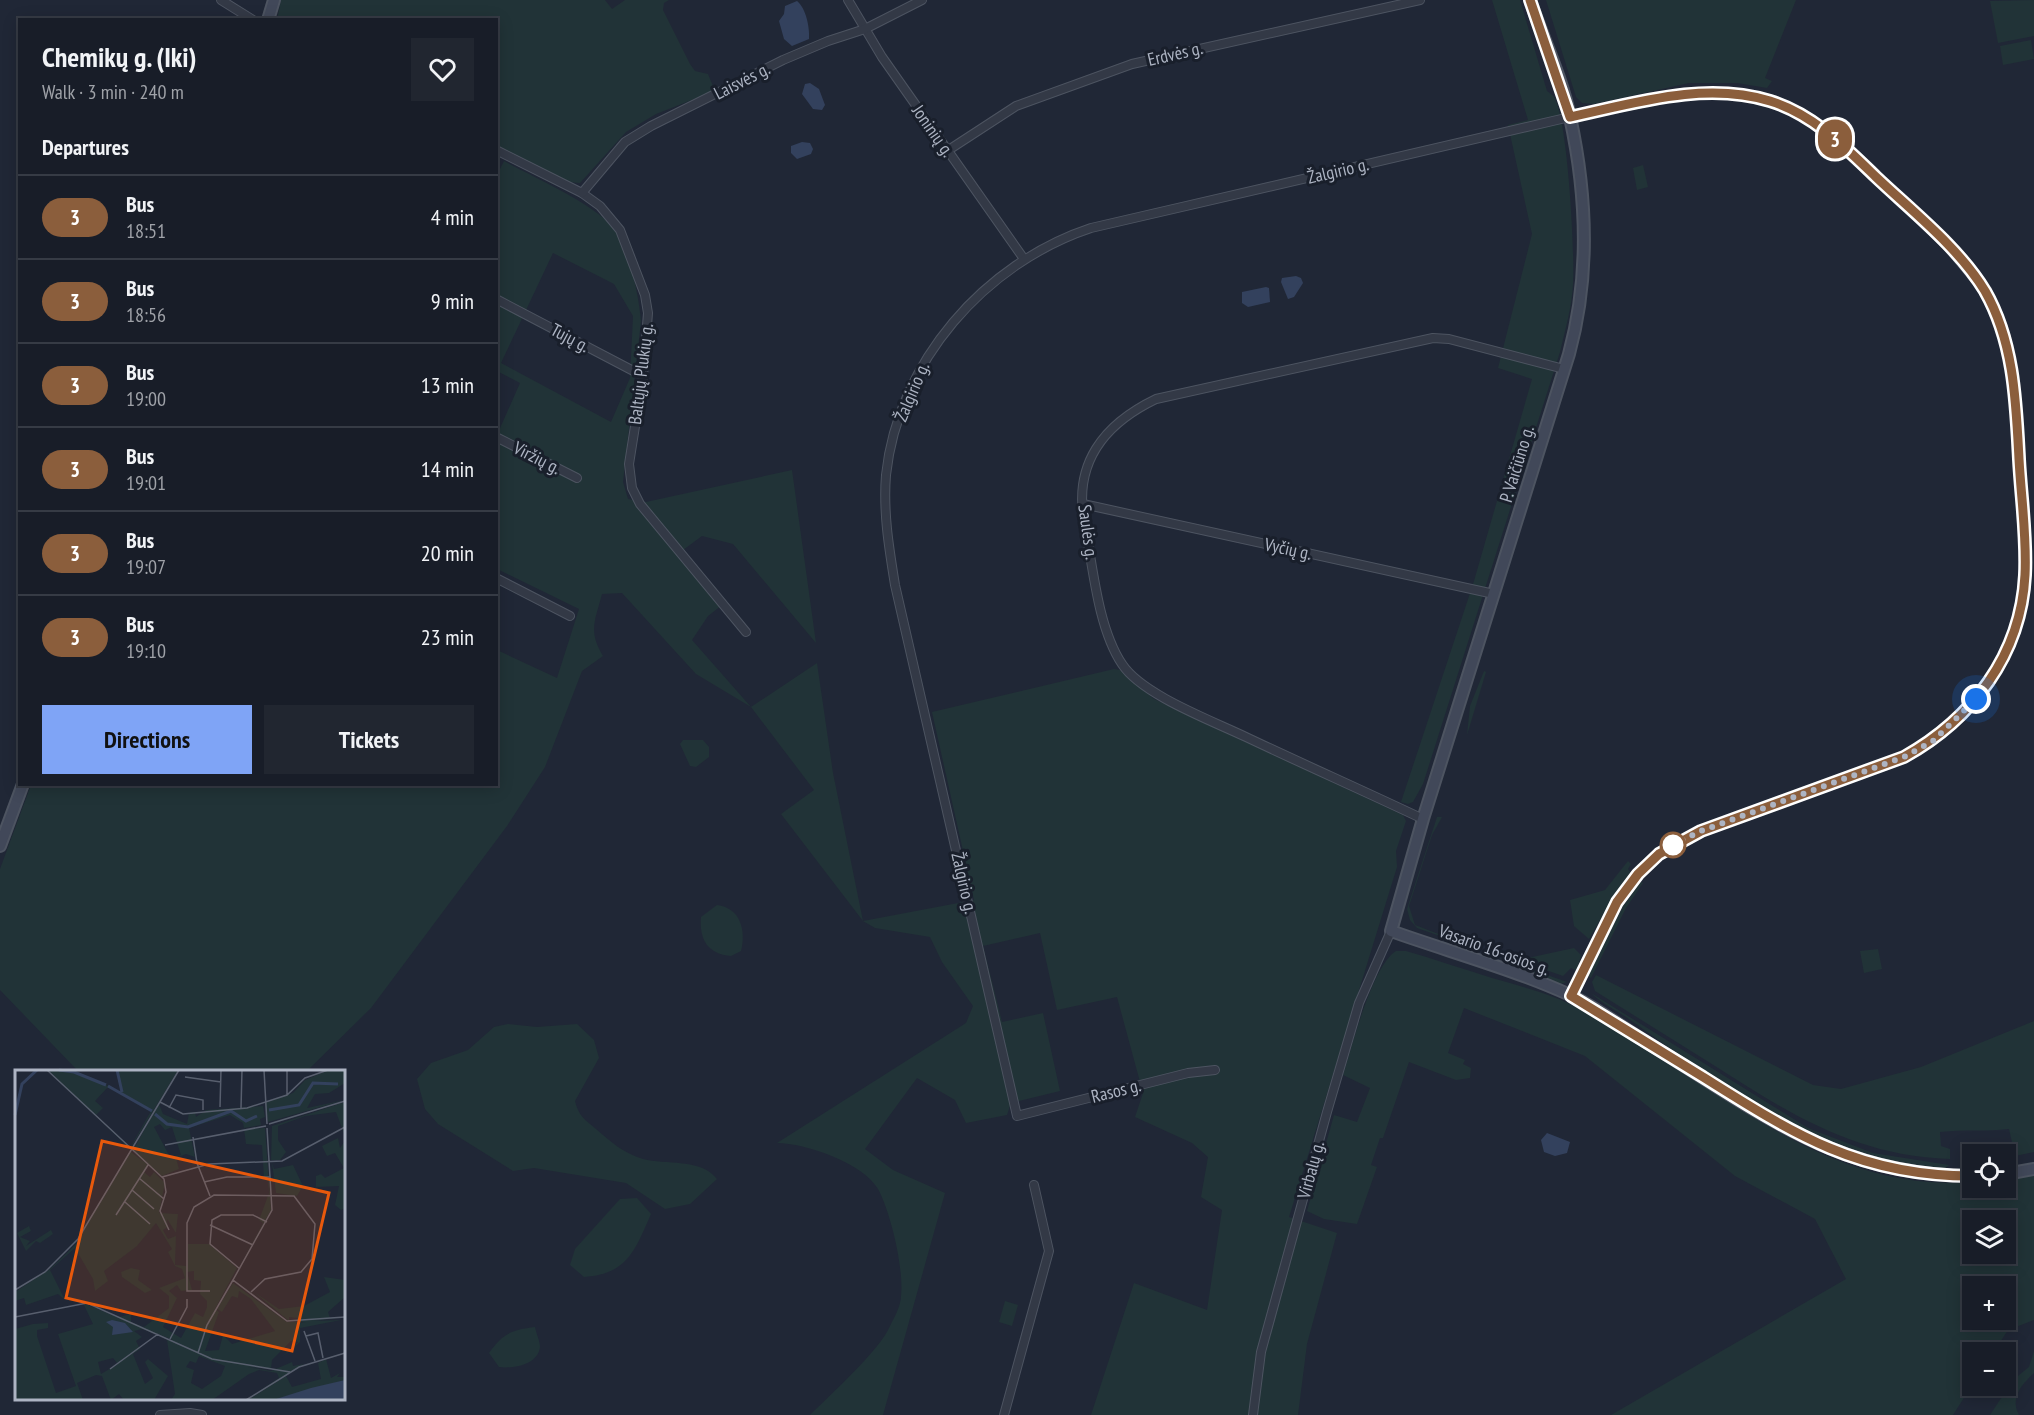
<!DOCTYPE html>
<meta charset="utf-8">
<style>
body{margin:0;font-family:"PT Sans Narrow",sans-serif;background:#212630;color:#f1f3f6;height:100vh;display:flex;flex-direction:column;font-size:22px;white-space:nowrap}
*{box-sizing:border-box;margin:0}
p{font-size:20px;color:#9fa2a8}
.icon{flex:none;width:33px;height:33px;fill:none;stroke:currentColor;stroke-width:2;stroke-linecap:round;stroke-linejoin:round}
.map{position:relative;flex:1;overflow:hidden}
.side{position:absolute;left:18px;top:18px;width:480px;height:768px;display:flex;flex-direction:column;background:#181d28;border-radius:0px;box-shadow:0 3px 15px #0003,0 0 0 2px #363b45}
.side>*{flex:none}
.badge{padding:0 12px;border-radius:20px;font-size:21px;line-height:39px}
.controls{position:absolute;left:1962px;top:1144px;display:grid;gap:12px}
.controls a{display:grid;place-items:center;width:54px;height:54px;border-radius:0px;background:#181d28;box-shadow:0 3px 15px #0003,0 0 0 2px #363b45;font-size:30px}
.you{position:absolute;width:30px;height:30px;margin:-15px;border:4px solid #fff;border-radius:50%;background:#1a73e8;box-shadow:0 0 0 9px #1a73e833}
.map>.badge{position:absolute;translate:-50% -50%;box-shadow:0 0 0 3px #fff}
h2{padding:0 24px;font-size:22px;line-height:54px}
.round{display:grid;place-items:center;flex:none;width:63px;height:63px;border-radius:0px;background:#212630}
.overview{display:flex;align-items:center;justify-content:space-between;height:102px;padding:0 24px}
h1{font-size:28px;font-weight:800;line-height:45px}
.action{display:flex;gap:12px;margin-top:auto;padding:12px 24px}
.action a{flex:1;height:69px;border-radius:0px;background:#7fa4f6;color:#111;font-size:24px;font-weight:800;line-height:69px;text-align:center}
.action a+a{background:#212630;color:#f1f3f6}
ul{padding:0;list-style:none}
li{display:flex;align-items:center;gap:18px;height:84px;padding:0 24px;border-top:2px solid #363b45}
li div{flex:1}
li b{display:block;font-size:22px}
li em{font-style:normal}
li .badge{min-width:66px;font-weight:700;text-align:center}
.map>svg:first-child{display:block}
.green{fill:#213337;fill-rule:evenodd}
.water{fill:#33415d}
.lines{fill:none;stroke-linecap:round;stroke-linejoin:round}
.minor-casing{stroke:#4d5461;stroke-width:10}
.secondary-casing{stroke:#4d5461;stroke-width:14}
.minor{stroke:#333946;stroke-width:8}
.secondary{stroke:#414859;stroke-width:10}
.line-casing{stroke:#fff;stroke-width:14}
.line{stroke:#8b5e3c;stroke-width:9}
.walk{stroke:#adb4c3;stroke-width:6;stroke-dasharray:0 10.8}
.stop-dot{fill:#fff;stroke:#8b5e3c;stroke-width:3}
.labels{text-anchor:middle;stroke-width:6;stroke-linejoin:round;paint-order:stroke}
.street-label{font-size:18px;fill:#adb4c3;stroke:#191f2b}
.inset-river{fill:none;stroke:#33415d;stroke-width:3}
.inset-road{fill:none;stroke:#585f6e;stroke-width:1.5}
.view{fill:#e8590c;fill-opacity:0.15;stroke:#e8590c;stroke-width:3}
.inset-edge{fill:none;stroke:#adb4c3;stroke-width:3}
</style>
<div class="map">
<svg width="2034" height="1415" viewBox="0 0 2034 1415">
<rect width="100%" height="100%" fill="#202736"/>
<!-- green -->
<g class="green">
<path d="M281,0h324l7,9 13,-9h44l-5,3 -1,7 27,54 5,7 13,3 7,17 -59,23 -30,18 -46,51 -13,-1 -70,-36 -1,-126h-219z"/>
<path d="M1492,0h28l27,91c2,2 5,3 7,6 14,22 21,157 19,187 -1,23 -8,46 -13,68l-137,432 -10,18 -5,2 -7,-2 73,-221 58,-202 -34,-11 34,-134 -24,-109 20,-5z"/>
<path d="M1546,0h250l-31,78 7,3 -5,7 -30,-5h-48l-95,21 -12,-1 -6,-6z"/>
<path d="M2034,0v36l-36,7 -8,-42z"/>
<path d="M2031,40l3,19 -31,6 -3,-19z"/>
<path d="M504,161c29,16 96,45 113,71 13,21 22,65 24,89l-18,161 5,17 18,3 146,-32 24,173 -83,-99 -31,-8 -19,14 43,52 -18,14 -16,24 59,67 66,-44 16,110 30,148 111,-21 -42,-188 182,-43 6,1 34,29 249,116 3,6 -10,30 1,16 -108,350 48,16 -30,111 -9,71h-207l43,-132 73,27 15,-100 -21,-13 7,-40 -16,-14 -57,-26 8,-24 -26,-96 -60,13 -17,-77 -57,13 19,76 41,-9 17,78 -49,12 -4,12 -41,8 -11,-23 -38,-22 -52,71 28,21 52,23 -62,222h-73c20,-20 70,-65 80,-89 4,-8 11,-20 11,-30 3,-27 -10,-83 -23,-107 -15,-26 -73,-46 -101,-46l189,-120 7,-17 -31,-44 -12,-25 -55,-9 -12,-7 -82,-107 33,-24 -63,-83 -55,-33 -74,-81 -20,1c-7,27 -14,37 1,62l-21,15 -37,96 -38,59 -136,182 -64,63h-229l-78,-81v-121l31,-84 465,-1 1,-134 60,28 22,-69 -82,-40v-134l23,-52 -23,-12 -1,-194zM553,253l61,31 19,32 -3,62 -19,44 -110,-59z"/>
<path d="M1643,165l5,22 -11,3 -4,-22z"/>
<path d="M1484,671l2,1 -19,63 3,-29z"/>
<path d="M683,740h20l6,7v10l-13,10 -6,-1 -10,-22z"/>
<path d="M1437,817h5l-10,18 -23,71 6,19 60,23 -58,-20 -7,-8 -3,-11z"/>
<path d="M1628,861l3,3 -3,5 3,4 -16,21 -26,45 -15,-13 -4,-26 35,-10z"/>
<path d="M1641,882l2,1 -17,25 -35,70 -3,-2 35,-70z"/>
<path d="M717,905c24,3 29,26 24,46l-10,5c-23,-2 -32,-16 -30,-39z"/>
<path d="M1574,948l7,7 -4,16 -6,-3 -8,8 -45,-16z"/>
<path d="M1878,949l4,20 -18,4 -4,-22z"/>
<path d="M1396,951h10c28,8 57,18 86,27 31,9 61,16 90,32 126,66 236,184 390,172v6h34v-9l28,-4v145l-26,10 -15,23h-21v32l-19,30h-342l235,-136 -31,-60 -80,-43 -150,-120 -121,-48 -16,45 17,7 -2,4 8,4 -1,10 -14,2 -47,-18 -26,76h-3l-9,27 6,2 -20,57 -33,-5 -17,-8 27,-96 23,7 13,-34 -27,-13c9,-28 29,-109 53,-124zM1972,1221h34v33h-34zM1972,1287h34v33h-34z"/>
<path d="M1497,957l70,25 -9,3z"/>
<path d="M1596,975l217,110 28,4 80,-22 113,-46v131l-19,4 -6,-27c-23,3 -45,0 -69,3l1,14 9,3v10c-93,-3 -159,-44 -235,-93 -40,-25 -80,-50 -120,-75l-3,-9z"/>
<path d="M1591,993l217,135 65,25 76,12c-7,8 -20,3 -30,2 -103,-11 -201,-84 -283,-143 -14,-11 -33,-19 -45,-31z"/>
<path d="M508,1024l29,3 40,-3 17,16 5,18 -24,43c3,14 10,19 21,28 15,13 27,24 47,30 22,6 58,-1 74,20l-27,25 -25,5 -39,-26 -92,-15 -21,3 -75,-47 -13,-15 -8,-30 14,-16 37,-13 26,-23z"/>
<path d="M637,1198l14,16c-16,36 -23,60 -67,63l-14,-12 5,-16 45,-50z"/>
<path d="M1005,1301l13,4 -6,21 -13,-4z"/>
<path d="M535,1327c1,6 5,14 5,20 -2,18 -27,22 -41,20l-10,-14c14,-20 23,-23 46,-26z"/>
<path d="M2034,1351v22c-13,12 -24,25 -15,42h-29l23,-35 16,-13z"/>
</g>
<!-- water -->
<g class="water">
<path d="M797,1c9,7 13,27 12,38l-17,7 -8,-7 -5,-18 5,-7 1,-8z"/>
<path d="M810,83l9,6 6,16 -3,5 -9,-1 -11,-15 3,-10z"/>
<path d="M802,142l8,1 3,6 -2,5 -14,5 -6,-6v-7z"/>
<path d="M1296,276l5,2 2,5 -9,14 -6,2 -7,-17 1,-4z"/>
<path d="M1266,287l3,1 1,14 -22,5 -6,-4v-11z"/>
<path d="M1547,1133l23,9 -3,11 -12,3 -11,-4 -3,-12z"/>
</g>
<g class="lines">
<defs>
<g id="minor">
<path d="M221,0l32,20"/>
<path d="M848,0l34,57 142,202"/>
<path d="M496,150l86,43 18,13 20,24 25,65 3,18 -5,63 -14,88 3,24 8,16 106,128"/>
<path d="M947,151l69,-45 116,-42 288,-64"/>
<path d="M582,193l43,-51 26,-16 132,-66 45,-19 37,-12 57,-29"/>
<path d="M496,299l147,77"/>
<path d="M496,437l81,41"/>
<path d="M1083,504l411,90"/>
<path d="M496,578l74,38"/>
<path d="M1423,819c-59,-28 -118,-54 -177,-82 -33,-16 -104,-42 -124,-73 -24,-36 -29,-96 -37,-139 -13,-61 19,-101 71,-126l277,-61 16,1 115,30"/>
<path d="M1215,1070l-27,3 -171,43 -122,-531c-6,-37 -12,-73 -9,-110 12,-113 99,-212 205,-247l479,-111 117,-23 18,-2 39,3 44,12 22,12 104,94 34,34 35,42 20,42 10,45 12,175v24l-7,44 -18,46 -33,45 -34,31 -29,16 -203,74 -42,23 -21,20 -21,27 -46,94"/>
<path d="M160,1415l30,-2 12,2"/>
<path d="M1004,1415l45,-164 -15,-66"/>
<path d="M1253,1415l8,-63 66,-240 32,-109 32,-72"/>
</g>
<g id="secondary">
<path d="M1530,0c13,38 32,78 40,117 17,78 20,160 -1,237l-146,465 -32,112c59,21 122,38 179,64 24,11 47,29 70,43 112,69 193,138 332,138"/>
<path d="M268,20l6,-20"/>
<path d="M0,846l23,-62"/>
<path d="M2006,1174l28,-5"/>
</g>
</defs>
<!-- minor casing -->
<use href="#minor" class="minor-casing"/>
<!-- secondary casing -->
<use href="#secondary" class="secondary-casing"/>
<!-- minor -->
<use href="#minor" class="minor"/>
<!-- secondary -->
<use href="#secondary" class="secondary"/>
</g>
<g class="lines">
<defs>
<path id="line" d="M1530,0l40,117c65,-14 135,-36 200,-16 43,13 75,46 106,76 37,35 83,71 109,114 29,51 31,110 34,168 2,38 8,78 6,116 -4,80 -53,144 -121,182l-203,74 -42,23 -21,20 -21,28 -46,94c44,27 88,54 132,81 92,58 157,99 269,99"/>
</defs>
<!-- line casing -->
<use href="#line" class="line-casing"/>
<!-- line -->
<use href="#line" class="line"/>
<!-- walk -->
<path class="walk" d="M1673,845l28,-14 203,-74 29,-16 43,-42"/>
</g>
<!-- markers -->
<circle class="stop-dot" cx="1673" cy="845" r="12"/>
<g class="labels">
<!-- street labels -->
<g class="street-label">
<text transform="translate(1175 54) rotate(-13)" y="6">Erdvės g.</text>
<text transform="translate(742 81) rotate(-27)" y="6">Laisvės g.</text>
<text transform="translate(933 131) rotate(55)" y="6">Joninių g.</text>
<text transform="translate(1338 171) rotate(-13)" y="6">Žalgirio g.</text>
<text transform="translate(570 338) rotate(28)" y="6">Tujų g.</text>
<text transform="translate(641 374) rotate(-83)" y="6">Baltųjų Plukių g.</text>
<text transform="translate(912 392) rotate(-67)" y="6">Žalgirio g.</text>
<text transform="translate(537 458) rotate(27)" y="6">Viržių g.</text>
<text transform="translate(1517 464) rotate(-73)" y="6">P. Vaičiūno g.</text>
<text transform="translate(1088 532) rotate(82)" y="6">Saulės g.</text>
<text transform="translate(1288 549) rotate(12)" y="6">Vyčių g.</text>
<text transform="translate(964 883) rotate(77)" y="6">Žalgirio g.</text>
<text transform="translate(1494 950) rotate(20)" y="6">Vasario 16-osios g.</text>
<text transform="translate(1116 1091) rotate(-14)" y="6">Rasos g.</text>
<text transform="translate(1311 1170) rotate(-75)" y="6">Virbalų g.</text>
</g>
</g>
<!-- overview -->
<g transform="translate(15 1070)">
<rect width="330" height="330" fill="#202736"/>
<path d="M33,0l28,1 45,21 -4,-22h61l-48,79zM93,17l43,24 -21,37 -34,-33 7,-7 -8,-7zM314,0h16v13l-16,10 -14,1 -8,14 38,-8 -77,22 -3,-19 28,-10 12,-13zM330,32v34l-9,-24 -31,4 -27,10v14l8,12 -6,8h-9l1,-34zM144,34l4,10 24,10 2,-11 6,-1 1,5 10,-7 57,-4 2,11 -5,2 1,6 -17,3 -1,-5 -13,-8 -41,13 6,29 -9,-3 -10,4 3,11 -17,7 -14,-11 -4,7 6,5 4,-5 11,11 -6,30 19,1 -2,19 -9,-14 1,8 -5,3 5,9 8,-3 -1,29 12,1 1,-22h21l28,24 -22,41 4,3 -14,39 14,-1 4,-15 9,9 43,-13 -24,-32 -12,-8 -1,7 -6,-2 -10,16 -5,-3 16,-26 54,39 54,-2 -41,8v14l-19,16 17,-16 -7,-1 -19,19 -1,9 -23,-2 23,4 21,-9 1,4 11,-2 -56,34 31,-20 -2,-5 -18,-3 -10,4 -37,26h-41l4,-6 -8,-54h6l-54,-23 12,-3v8l13,5 25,-19v-12l-10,-8 26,-10 -3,-9 -7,-3 -7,-14 4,-3 -16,-26 -19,23 -33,25 4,10 -13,10 -2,-12 -18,-31 -25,22 15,30 -7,-6 -32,11 -2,-7 -9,3v-9l35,-23 25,-24 56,-93 13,10 -11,-12zM145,54l5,6 7,-3 9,28 -11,2 -16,-30zM179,201v9l7,1 -1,13 7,7v6l-4,10 -8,-4 -14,25 -18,-11 14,-29 -8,-7 8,-6 4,6 11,-1 -5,-18zM184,286l26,10 -4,10 -19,13 -11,-6 3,-13 -8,-3 4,-6 6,2zM250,58l6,82 -32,56 24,-43 -4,-3 10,-27 -1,-14h-4l-2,-34 -16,-1 -2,-15zM323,68l2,10 5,-7v67l-4,2 -6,-5 4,-19 -23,1v-11l5,-2 4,4 19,-10 -9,-15 -8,3 -5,-10zM257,93l2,6 19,-4 10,21 -6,10 -21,-3zM14,156l2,5 -11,6 10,4 -4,5 25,-16 2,4 -13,9 -4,-2 -10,10 -9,-18zM116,198l9,2 -2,10 14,10 -7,3 -23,-16 -1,-5zM309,207l21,3v17l-17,15 2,6h7l-39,5 -1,-5 -8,-1v4l-35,-29 25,17 25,-3 26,-14zM68,233l83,34 -24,-8 -8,2 8,6 -6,4 4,8 -7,5 12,30 8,-6 -8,-16 3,-3 20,17 -14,24h-30l-5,-6 -8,6 -9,-24 -6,-1 -19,8 6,17h-67l-1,-71 18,-5 15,-1v5l-11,2v6l19,57 20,-7 -18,-52 35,-10zM98,288l5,6 -17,10 -3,-12zM311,289l5,19 9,-5 -3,4h8v3l-72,20h-25l38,-24 6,11 29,-8 -3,-16z" fill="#213337" fill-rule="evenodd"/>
<path d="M97,250l13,3 8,9 -21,3 1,-8 -7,-5zM330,310v20h-72l38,-12z" fill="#33415d"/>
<path class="inset-river" d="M44,0l15,2 32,13M102,0l5,22M93,16l44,25M254,40l30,-5 14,-22 25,1M140,44l12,10 21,3 43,-16 15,10 11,-5M0,45l7,-31 15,-14"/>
<path class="inset-road" d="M32,0l117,109 2,13 -6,19 9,19M249,0l3,54M170,7l36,5M272,25v-25M145,32l23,12 64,-6 40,-13 18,-17 23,-8M205,37l1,-37M154,38l7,-13 27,5v10M226,38l1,-38M254,54l76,-23M252,58l5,82 -39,70 54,41 58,-4M178,67l4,26 13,33M150,75l101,-19M147,107l47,-13 73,-3 63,-34M124,108l25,21M189,112l23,-5h43M117,120l22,19M110,132l25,22M101,145l32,-50M195,155l43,20M225,199l-30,-25 2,-24 9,-5h32l14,7M0,220l30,-18 33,-33 101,-169M195,221h-23v-68l7,-16 20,-12 80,1 21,28 -3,35 -11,13 -36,7 -14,13M0,247l72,-14 125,56 78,13M289,261l11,30M291,266l12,-3 5,25M155,269l17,-32v-8M183,283l9,-28 26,-45M95,299l48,-35M231,330l53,-33 46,-14"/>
<path class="view" d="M87,71l227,52 -37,158 -226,-53z"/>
<rect width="330" height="330" class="inset-edge"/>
</g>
</svg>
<div class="controls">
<a><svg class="icon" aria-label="locate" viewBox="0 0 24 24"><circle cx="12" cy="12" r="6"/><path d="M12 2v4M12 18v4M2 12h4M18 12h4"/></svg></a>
<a><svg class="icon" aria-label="layers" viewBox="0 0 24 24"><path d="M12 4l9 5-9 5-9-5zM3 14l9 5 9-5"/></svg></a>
<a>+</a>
<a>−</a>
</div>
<div class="you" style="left:1976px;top:699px"></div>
<b class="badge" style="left:1835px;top:139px;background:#8b5e3c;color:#fff">3</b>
<section class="side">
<div class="overview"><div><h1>Chemikų g. (Iki)</h1><p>Walk · 3 min · 240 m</p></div><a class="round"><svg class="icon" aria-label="heart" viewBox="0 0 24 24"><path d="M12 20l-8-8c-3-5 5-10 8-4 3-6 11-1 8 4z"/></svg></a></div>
<h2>Departures</h2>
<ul>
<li><span class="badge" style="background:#8b5e3c;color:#fff">3</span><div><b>Bus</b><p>18:51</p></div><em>4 min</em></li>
<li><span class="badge" style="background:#8b5e3c;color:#fff">3</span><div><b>Bus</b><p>18:56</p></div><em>9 min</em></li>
<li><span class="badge" style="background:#8b5e3c;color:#fff">3</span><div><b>Bus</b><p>19:00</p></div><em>13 min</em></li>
<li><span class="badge" style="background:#8b5e3c;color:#fff">3</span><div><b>Bus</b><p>19:01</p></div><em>14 min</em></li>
<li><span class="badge" style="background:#8b5e3c;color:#fff">3</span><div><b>Bus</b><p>19:07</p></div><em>20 min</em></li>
<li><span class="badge" style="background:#8b5e3c;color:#fff">3</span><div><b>Bus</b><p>19:10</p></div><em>23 min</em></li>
</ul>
<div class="action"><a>Directions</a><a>Tickets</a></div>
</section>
</div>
